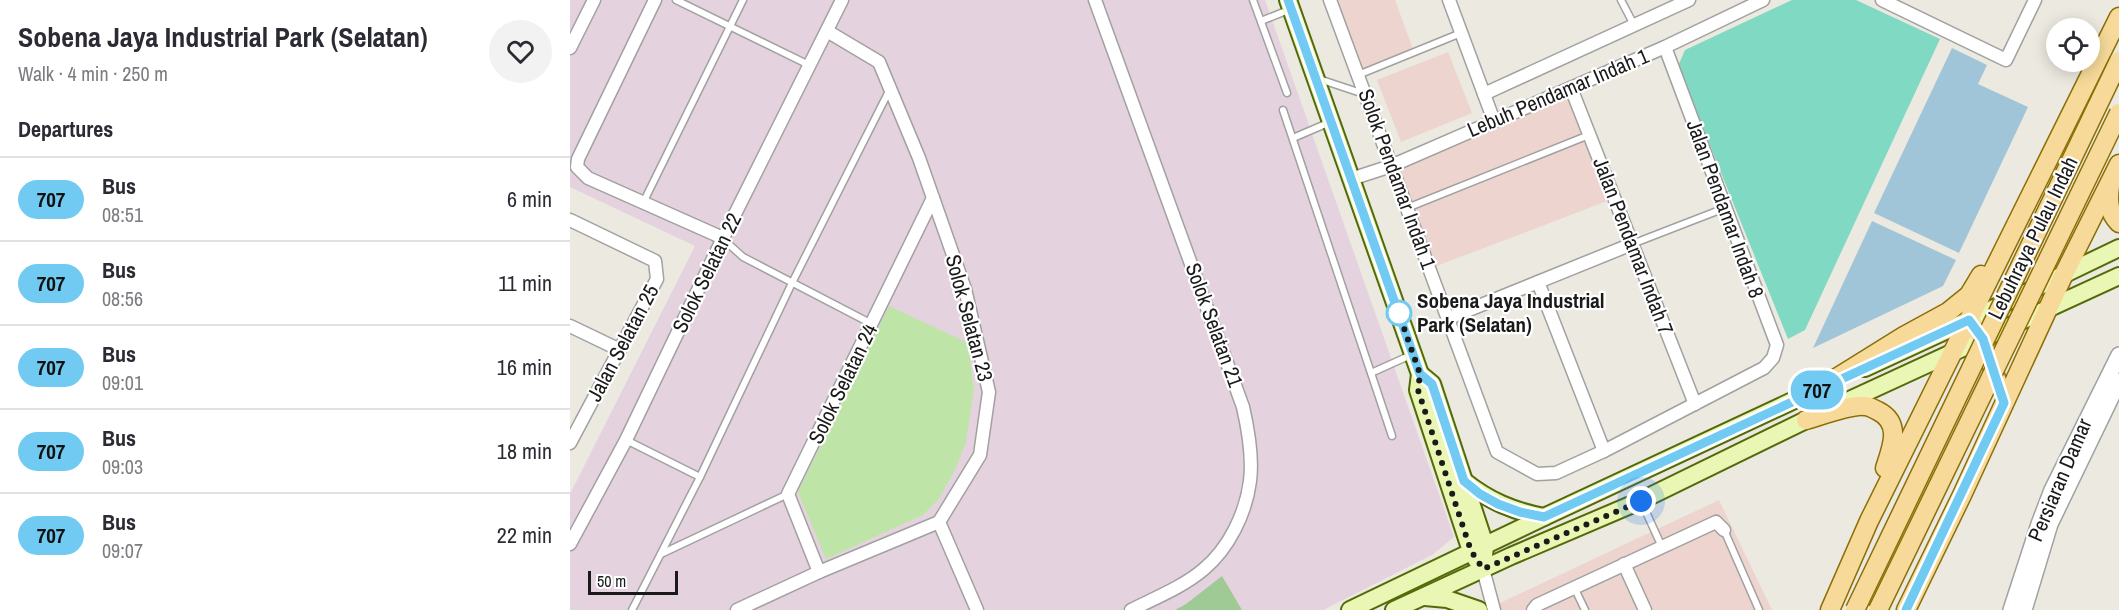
<!DOCTYPE html>
<meta charset="utf-8">
<style>
body{margin:0;font-family:"Archivo Narrow",sans-serif;background:#f2f2f3;color:#2b2b33;height:100vh;display:flex;flex-direction:column;font-size:22px;white-space:nowrap}
*{box-sizing:border-box;margin:0}
p{font-size:20px;color:#7c7c81}
.icon{flex:none;width:33px;height:33px;fill:none;stroke:currentColor;stroke-width:2;stroke-linecap:round;stroke-linejoin:round}
.map{position:relative;flex:1;overflow:hidden}
.sheet{display:flex;flex-direction:column;background:#fff;width:570px}
.sheet>*{flex:none}
.badge{padding:0 12px;border-radius:20px;font-size:21px;line-height:39px}
.controls{position:absolute;left:1476px;top:18px;display:grid;gap:12px}
.controls a{display:grid;place-items:center;width:54px;height:54px;border-radius:50%;background:#fff;box-shadow:0 3px 15px #0003;font-size:30px}
.scale{position:absolute;left:18px;bottom:15px;width:90px;box-sizing:border-box;padding-left:6px;border:3px solid #1a1a1a;border-top:0;font-size:16px;line-height:21px;white-space:nowrap;color:#1a1a1a;-webkit-text-stroke:4px #fff;paint-order:stroke}
.you{position:absolute;width:30px;height:30px;margin:-15px;border:4px solid #fff;border-radius:50%;background:#1a73e8;box-shadow:0 0 0 9px #1a73e833}
.map>.badge{position:absolute;translate:-50% -50%;box-shadow:0 0 0 3px #fff}
h2{padding:0 18px;font-size:22px;line-height:54px}
.round{display:grid;place-items:center;flex:none;width:63px;height:63px;border-radius:32px;background:#f2f2f3}
.overview{display:flex;align-items:center;justify-content:space-between;height:102px;padding:0 18px}
h1{font-size:28px;font-weight:700;line-height:45px}
ul{padding:0;list-style:none}
li{display:flex;align-items:center;gap:18px;height:84px;padding:0 18px;border-top:2px solid #e1e1e2}
li div{flex:1}
li b{display:block;font-size:22px}
li em{font-style:normal}
li .badge{min-width:66px;font-weight:700;text-align:center}
main{display:flex;flex:1;min-height:0}
.map>svg:first-child{display:block}
.commercial{fill:#edd4cf}
.industrial{fill:#e5d2df}
.grass{fill:#bee5a7}
.forest{fill:#9fca96}
.pitch{fill:#80d9c2}
.water{fill:#a1c5d8}
.lines{fill:none;stroke-linecap:round;stroke-linejoin:round}
.service-casing{stroke:#a1a1a1;stroke-width:9}
.minor-casing{stroke:#a1a1a1;stroke-width:15}
.tertiary-casing{stroke:#a1a1a1;stroke-width:18}
.secondary-casing{stroke:#536a09;stroke-width:20}
.primary-casing{stroke:#8b6f06;stroke-width:21}
.service{stroke:#fff;stroke-width:6}
.minor{stroke:#fff;stroke-width:12}
.tertiary{stroke:#fff;stroke-width:15}
.secondary{stroke:#eaf6b4;stroke-width:16}
.primary{stroke:#f7da9a;stroke-width:18}
.primary-bridge-casing{stroke:#8b6f06;stroke-width:21;stroke-linecap:butt}
.primary-bridge{stroke:#f7da9a;stroke-width:18}
.line-casing{stroke:#fff;stroke-width:14}
.line{stroke:#71caf2;stroke-width:9}
.walk{stroke:#1a1a1a;stroke-width:6;stroke-dasharray:0 10.8}
.stop-dot{fill:#fff;stroke:#71caf2;stroke-width:3}
.labels{text-anchor:middle;stroke-width:4.5;stroke-linejoin:round;paint-order:stroke}
.street-label{font-size:21px;fill:#1a1a1a;stroke:#fff}
.stop-label{font-size:21px;font-weight:bold;fill:#1a1a1a;stroke:#fff;text-anchor:start}
</style>
<main>
<section class="sheet">
<div class="overview"><div><h1>Sobena Jaya Industrial Park (Selatan)</h1><p>Walk · 4 min · 250 m</p></div><a class="round"><svg class="icon" aria-label="heart" viewBox="0 0 24 24"><path d="M12 20l-8-8c-3-5 5-10 8-4 3-6 11-1 8 4z"/></svg></a></div>
<h2>Departures</h2>
<ul>
<li><span class="badge" style="background:#71caf2;color:#111">707</span><div><b>Bus</b><p>08:51</p></div><em>6 min</em></li>
<li><span class="badge" style="background:#71caf2;color:#111">707</span><div><b>Bus</b><p>08:56</p></div><em>11 min</em></li>
<li><span class="badge" style="background:#71caf2;color:#111">707</span><div><b>Bus</b><p>09:01</p></div><em>16 min</em></li>
<li><span class="badge" style="background:#71caf2;color:#111">707</span><div><b>Bus</b><p>09:03</p></div><em>18 min</em></li>
<li><span class="badge" style="background:#71caf2;color:#111">707</span><div><b>Bus</b><p>09:07</p></div><em>22 min</em></li>
</ul>
</section>
<div class="map">
<svg width="1549" height="610" viewBox="0 0 1549 610">
<rect width="100%" height="100%" fill="#ece9e0"/>
<!-- commercial -->
<g class="commercial">
<path d="M766,0h59l18,49 -51,21z"/>
<path d="M878,52l24,61 -71,29 -24,-62z"/>
<path d="M998,94l42,106 -176,67 -37,-99z"/>
<path d="M1149,500l53,110h-287z"/>
</g>
<!-- industrial -->
<path class="industrial" d="M0,0h695l189,537 -22,18 -109,55h-753v-116l125,-248 -125,-59z"/>
<!-- grass -->
<path class="grass" d="M319,306l79,37 6,46 -8,53 -11,28 -17,30 -15,15 -97,44 -28,-67z"/>
<!-- forest -->
<path class="forest" d="M652,576l20,34h-67l11,-6z"/>
<!-- pitch -->
<path class="pitch" d="M1222,0h64l84,39 -135,291 -17,9 -110,-273 7,-16z"/>
<!-- water -->
<g class="water">
<path d="M1382,48l35,17 -9,19 50,23 -69,146 -85,-40z"/>
<path d="M1302,221l84,39 -13,26 -130,62z"/>
</g>
<g class="lines">
<defs>
<g id="service">
<path d="M106,0l133,65"/>
<path d="M683,0l34,93"/>
<path d="M1051,0l13,25"/>
<path d="M691,21l30,-12"/>
<path d="M788,75l103,-42"/>
<path d="M749,79l45,15"/>
<path d="M713,110l88,263"/>
<path d="M723,138l35,-15"/>
<path d="M73,203l100,-203"/>
<path d="M837,208l182,-73"/>
<path d="M153,239l20,18 129,67"/>
<path d="M1062,244l93,-36"/>
<path d="M822,436l-21,-63 40,-18"/>
<path d="M56,440l74,37"/>
<path d="M1071,501l21,46"/>
<path d="M1154,530l35,80"/>
<path d="M91,554l127,-60"/>
<path d="M1004,587l11,23"/>
<path d="M62,610l68,-133 92,-194 98,-194"/>
</g>
<g id="minor">
<path d="M85,0l-77,159 -1,8 11,11 135,60"/>
<path d="M525,0l148,407c5,22 10,51 7,74 -4,32 -21,67 -46,88 -21,18 -49,29 -73,41"/>
<path d="M760,0l167,452 40,22 19,-1 48,-22 160,-83 9,-10 4,-13 -112,-298"/>
<path d="M879,0l45,121"/>
<path d="M1312,0l124,60 29,-60"/>
<path d="M0,48l24,-48"/>
<path d="M1001,88l124,316"/>
<path d="M914,94l205,-94"/>
<path d="M781,179l40,-13 274,-119 98,-47"/>
<path d="M0,220l85,41 2,18 -87,164"/>
<path d="M968,282l66,169"/>
<path d="M879,318l183,-74"/>
<path d="M0,326l50,24"/>
<path d="M369,522l38,88"/>
<path d="M0,544l56,-104 97,-202 119,-238"/>
<path d="M1054,564l21,46"/>
<path d="M913,569l11,41"/>
<path d="M249,572l-31,-78 145,-296"/>
<path d="M167,610l82,-38 120,-50 41,-67 9,-63 -24,-103 -46,-131 -40,-96 -52,-31"/>
<path d="M963,610l4,-5 179,-83 8,8"/>
</g>
<g id="tertiary">
<path d="M1441,610l28,-86 13,-34 67,-135"/>
<path d="M1454,610l26,-86 69,-143"/>
</g>
<g id="secondary">
<path d="M718,0l132,374 -2,16 53,161 6,10"/>
<path d="M1295,368l104,-48 150,-72"/>
<path d="M850,374l12,10 53,161 -1,11"/>
<path d="M894,481c25,20 49,30 80,36"/>
<path d="M855,597l22,2 32,11"/>
<path d="M780,610l194,-93 289,-135"/>
<path d="M824,610l117,-54 129,-55 166,-81 313,-144"/>
</g>
<g id="primary">
<path d="M1540,186c-2,14 -2,26 9,37"/>
<path d="M1399,320l14,19 14,42"/>
<path d="M1252,387l82,-51 44,-24 21,-17 12,-20"/>
<path d="M1236,420c14,-4 46,-16 59,-14 4,0 9,3 13,5 24,12 14,36 7,57"/>
<path d="M1260,610l39,-89 250,-504"/>
<path d="M1336,610l56,-115 102,-221 55,-110"/>
</g>
</defs>
<!-- service casing -->
<use href="#service" class="service-casing"/>
<!-- minor casing -->
<use href="#minor" class="minor-casing"/>
<!-- tertiary casing -->
<use href="#tertiary" class="tertiary-casing"/>
<!-- secondary casing -->
<use href="#secondary" class="secondary-casing"/>
<!-- primary casing -->
<use href="#primary" class="primary-casing"/>
<!-- service -->
<use href="#service" class="service"/>
<!-- minor -->
<use href="#minor" class="minor"/>
<!-- tertiary -->
<use href="#tertiary" class="tertiary"/>
<!-- secondary -->
<use href="#secondary" class="secondary"/>
<!-- primary -->
<use href="#primary" class="primary"/>
<defs>
<g id="primary-bridge">
<path d="M1285,610l264,-549"/>
<path d="M1308,610l241,-497"/>
</g>
</defs>
<!-- primary-bridge casing -->
<use href="#primary-bridge" class="primary-bridge-casing"/>
<!-- primary-bridge -->
<use href="#primary-bridge" class="primary-bridge"/>
</g>
<g class="lines">
<defs>
<path id="line" d="M718,0l132,374 12,10 32,97 16,13 18,10 22,8 24,5 425,-197 14,19 21,64 -98,207"/>
</defs>
<!-- line casing -->
<use href="#line" class="line-casing"/>
<!-- line -->
<use href="#line" class="line"/>
<!-- walk -->
<path class="walk" d="M829,313l-1,-2 22,63 -2,16 53,161 12,18 158,-68"/>
</g>
<!-- markers -->
<circle class="stop-dot" cx="829" cy="313" r="12"/>
<g class="labels">
<!-- street labels -->
<g class="street-label">
<text transform="translate(988 93) rotate(-23)" y="7">Lebuh Pendamar Indah 1</text>
<text transform="translate(827 179) rotate(70)" y="7">Solok Pendamar Indah 1</text>
<text transform="translate(1155 209) rotate(70)" y="7">Jalan Pendamar Indah 8</text>
<text transform="translate(1463 238) rotate(-64)" y="7">Lebuhraya Pulau Indah</text>
<text transform="translate(1063 246) rotate(69)" y="7">Jalan Pendamar Indah 7</text>
<text transform="translate(137 273) rotate(-64)" y="7">Solok Selatan 22</text>
<text transform="translate(399 318) rotate(75)" y="7">Solok Selatan 23</text>
<text transform="translate(644 325) rotate(70)" y="7">Solok Selatan 21</text>
<text transform="translate(53 343) rotate(-62)" y="7">Jalan Selatan 25</text>
<text transform="translate(273 384) rotate(-64)" y="7">Solok Selatan 24</text>
<text transform="translate(1490 480) rotate(-67)" y="7">Persiaran Damar</text>
</g>
<!-- stop labels -->
<g class="stop-label">
<text x="847" y="308">Sobena Jaya Industrial<tspan x="847" dy="24">Park (Selatan)</tspan></text>
</g>
</g>
</svg>
<div class="controls">
<a><svg class="icon" aria-label="locate" viewBox="0 0 24 24"><circle cx="12" cy="12" r="6"/><path d="M12 2v4M12 18v4M2 12h4M18 12h4"/></svg></a>
</div>
<div class="scale">50 m</div>
<div class="you" style="left:1071px;top:501px"></div>
<b class="badge" style="left:1247px;top:390px;background:#71caf2;color:#111">707</b>
</div>
</main>
